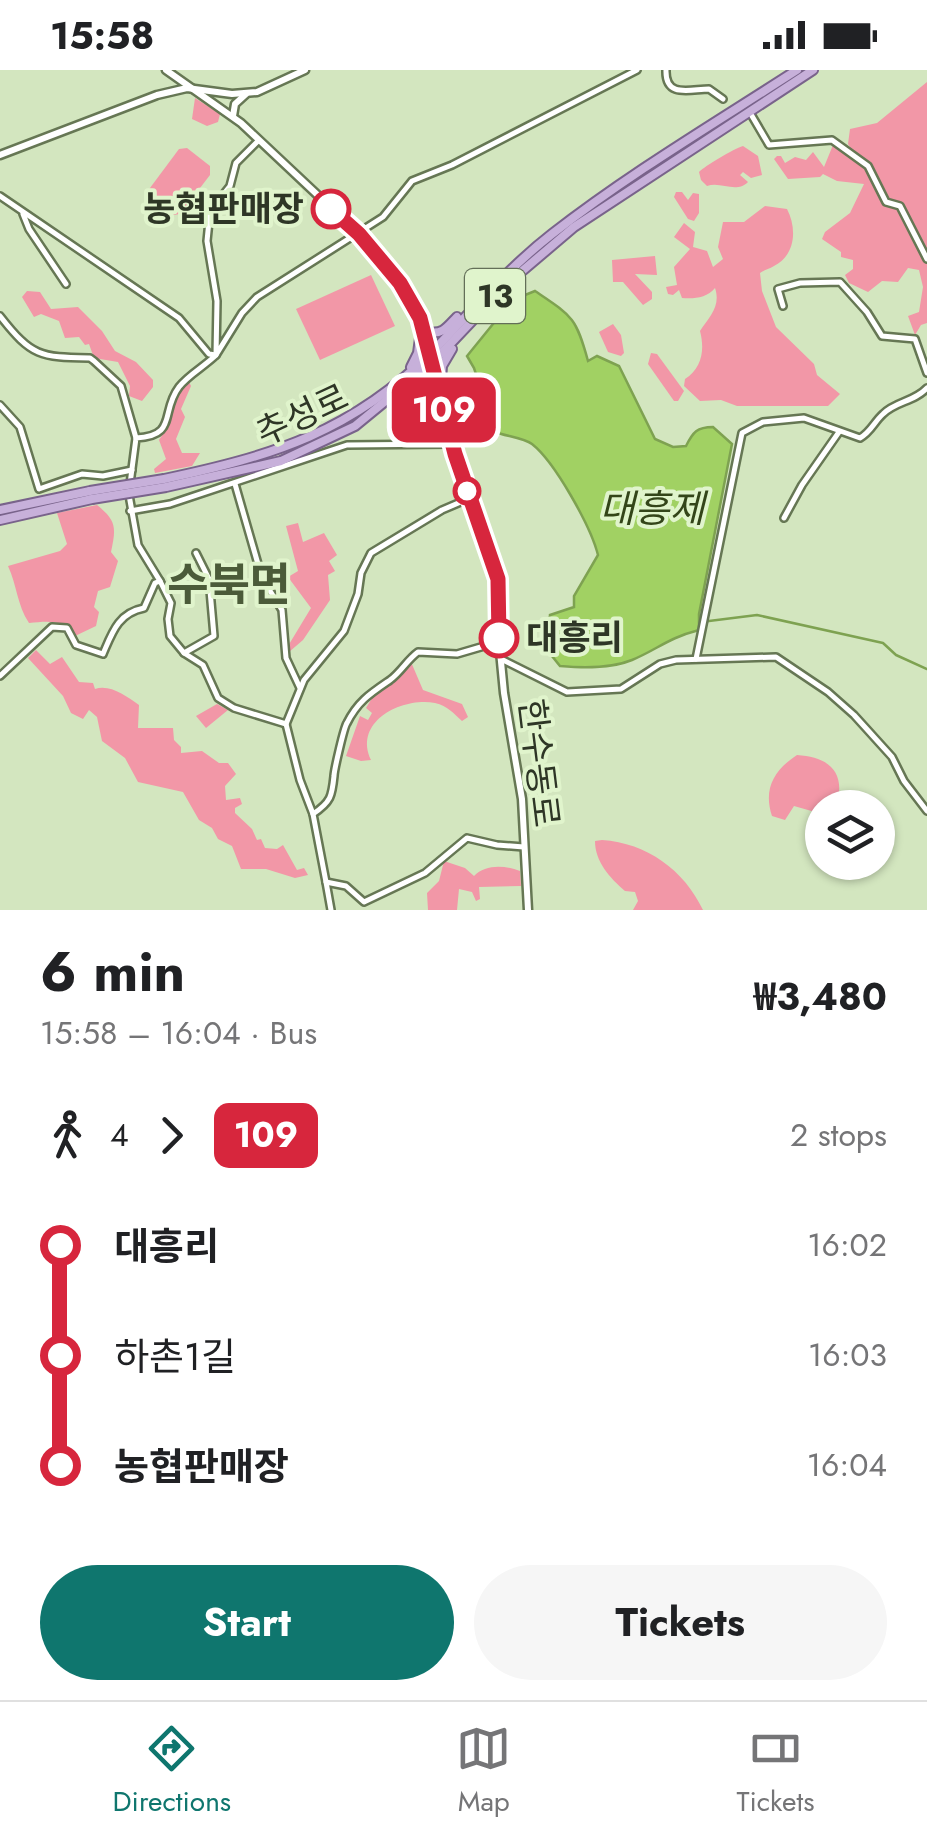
<!DOCTYPE html>
<meta charset="utf-8">
<style>
body{margin:0;font-family:Jost,"Noto Sans KR",sans-serif;background:#f6f6f6;color:#202124;height:100vh;display:flex;flex-direction:column;font-size:38px;white-space:nowrap}
*{box-sizing:border-box;margin:0}
p{font-size:32px;color:#757577}
.icon{flex:none;width:55px;height:55px;fill:none;stroke:currentColor;stroke-width:2;stroke-linecap:round;stroke-linejoin:round}
.map{position:relative;height:840px;overflow:hidden}
.side{display:flex;flex-direction:column;background:#fff;flex:1}
.side>*{flex:none}
.badge{padding:0 20px;border-radius:15px;font-size:35px;line-height:65px}
.controls{position:absolute;left:805px;top:720px;display:grid;gap:20px}
.controls a{display:grid;place-items:center;width:90px;height:90px;border-radius:50%;background:#fff;box-shadow:0 2px 8px #0004;font-size:50px}
.map>.badge{position:absolute;translate:-50% -50%;box-shadow:0 0 0 5px #fff}
.legs{display:flex;align-items:center;gap:15px;height:110px;padding:0 40px;font-size:32px}
.legs p{margin-inline-start:auto}
.headline{display:flex;align-items:center;justify-content:space-between;height:170px;padding:0 40px}
h1{font-size:55px;font-weight:700;line-height:75px}
.primary-button{display:flex;gap:20px;margin-top:auto;padding:20px 40px}
.primary-button a{flex:1;height:115px;border-radius:60px;background:#0f766e;color:#fff;font-size:40px;font-weight:700;line-height:115px;text-align:center}
.primary-button a+a{background:#f6f6f6;color:#202124}
ul{padding:0 40px;list-style:none}
li{display:flex;align-items:center;gap:35px;height:110px;font-size:38px}
li i{display:grid;place-items:center;width:15px;height:100%;margin:0 12px;background:currentColor}
li i::after{content:'';width:25px;height:25px;margin:-12px;border:8px solid;border-radius:50%;background:#fff}
li p{margin-inline-start:auto}
li:first-child i{background:linear-gradient(#0000 50%,currentColor 0)}
li:last-child i{background:linear-gradient(currentColor 50%,#0000 0)}
.status{display:flex;justify-content:space-between;align-items:center;height:70px;padding:0 50px;background:#fff;direction:ltr}
.status svg{height:28px;fill:currentColor}
.tabs{display:flex;justify-content:space-around;align-items:center;height:140px;border-top:2px solid #e0e0e0;background:#fff;font-size:28px;color:#757577}
.tabs a{display:grid;justify-items:center;gap:5px}
.tabs .on{color:#0f766e}
.map>svg:first-child{display:block}
.green{fill:#f297a7}
.water{fill:#a1d163;stroke:#7ea251;stroke-width:2.5}
.lines{fill:none;stroke-linecap:round;stroke-linejoin:round}
.stream{stroke:#7ea251;stroke-width:2.5}
.minor-casing{stroke:#667754;stroke-width:10}
.tertiary-casing{stroke:#667754;stroke-width:11}
.primary-casing{stroke:#79638b;stroke-width:12}
.minor{stroke:#fff;stroke-width:5}
.tertiary{stroke:#fff;stroke-width:6}
.primary{stroke:#c7b0da;stroke-width:8}
.primary-bridge-casing{stroke:#79638b;stroke-width:12;stroke-linecap:butt}
.primary-bridge{stroke:#c7b0da;stroke-width:8}
.line-1-casing{stroke:#fff;stroke-width:22}
.line-1{stroke:#d7263d;stroke-width:15}
.stop-1-dot{fill:#fff;stroke:#d7263d;stroke-width:5}
.labels{text-anchor:middle;stroke-width:8;stroke-linejoin:round;paint-order:stroke}
.shield{fill:#e0f4cc;stroke:#636f58;stroke-width:2.5}
.shield-label{font-size:32px;font-weight:bold;fill:#2e3626}
.stop-label{font-size:35px;font-weight:bold;fill:#2e3626;stroke:#e0f4cc;text-anchor:end}
.street-label{font-size:35px;fill:#2e3626;stroke:#e0f4cc}
.water-label{font-size:38px;font-style:italic;fill:#334519;stroke:#e0f4cc}
.district-label{font-size:45px;font-weight:bold;fill:#4b5b39;stroke:#e0f4cc}
</style>
<div class="status"><b>15:58</b><svg viewBox="0 0 49 12"><path d="M0 12V9h3v3zM5 12V6h3v6zM10 12V3h3v9zM15 12V0h3v12zM26 1h20v11H26zM47 4h2v5h-2z"/></svg></div>
<div class="map">
<svg width="927" height="840" viewBox="0 0 927 840">
<rect width="100%" height="100%" fill="#d3e6bf"/>
<!-- green -->
<g class="green">
<path d="M927,12v241l-6,2 -6,10 -7,-19 11,-4 4,-25 -4,-17 -11,-2 -10,14 -16,-1 -14,11 -19,-9 -4,-8 8,-6v-9l-12,-3v-5l-19,-13 3,-7 25,-19 14,-29 -27,-3 -14,-7 -3,3 -32,2 -14,-20 3,-3h4l4,7 10,-6 11,3 7,-8 11,15 9,-22 17,2 -2,-3 2,-15 27,-6z"/>
<path d="M195,28l25,16 -2,8 -11,4 -15,-7z"/>
<path d="M743,76l15,10 4,19 -11,3 -8,-6 -3,3 8,7c-12,12 -27,-1 -41,4l-6,-6 -2,-8c6,-6 34,-23 44,-26z"/>
<path d="M187,78l23,18v9l-30,39 -7,1 -24,-17 -2,-6 32,-43z"/>
<path d="M676,122h6l6,8 5,-7 6,1v19l-5,8 -6,-2 -14,-22z"/>
<path d="M765,136l22,3c10,19 9,46 -13,57 -5,3 -10,4 -14,7l2,18 14,36 38,37 3,11 23,19 -12,12h-91l-16,-6 -21,1 -16,-15 1,-7c17,-11 20,-29 15,-48 10,-15 21,-25 15,-43 -8,10 -21,11 -33,10l-3,-8 -6,5 -5,-1 -2,-7 11,-2 -3,-18 16,-18 -16,-12 10,-14 11,9 -2,15 14,4 6,16 10,-8 -5,-12 5,-25h21z"/>
<path d="M655,186l2,19 -22,-1 17,18v7l-9,6 -20,-23h-10l-1,-22z"/>
<path d="M371,205l24,51 -75,34 -24,-51z"/>
<path d="M27,221l13,1 11,17 27,-2 24,24 13,20 21,11 17,18v7l-11,14 -13,-5 1,-10 -12,-24 -24,-4 -5,-14 -4,1 -6,-8 -14,1 -6,-17 -18,-7 -7,3 -12,-20z"/>
<path d="M613,254l8,11 3,18 -3,3 -13,-4 -9,-20z"/>
<path d="M651,283l6,1 27,37 -6,10h-4l-26,-37z"/>
<path d="M189,312l2,4 -10,23 4,8 -9,22 6,14h18l-8,13 -37,7 -1,-4 12,-10 -7,-19c14,-18 10,-44 30,-58z"/>
<path d="M97,435c20,16 19,23 14,47l7,9 -8,26 -12,4 -4,16 5,5 -3,14 -21,10c-13,-17 -26,-15 -46,-13 -12,-18 -12,-38 -21,-57l52,-15 7,-7 -10,-31z"/>
<path d="M298,453l5,19 21,-9 13,22 -8,6 6,10 -7,4 2,25 -27,40 -14,12 -1,-6 23,-38 -23,-31 10,-6 -12,-45z"/>
<path d="M36,580l14,14 12,-7 17,25 14,1 2,6c15,-5 31,7 44,16l-1,23h35l1,12 7,7v6l21,-2 17,12h9l8,11 -11,12 1,14 14,-2 2,6 -7,4v5l17,16 5,11 4,-1 4,9 12,1 6,-4 14,25 7,-2 4,7 -13,3 -29,-9h-25l-9,-23 -14,-7 -6,-11 -13,-8 -16,-28 -45,-10 -13,-24 -23,-17 -5,-24 -8,-7 -6,9 -12,-6 -8,-17 -35,-38z"/>
<path d="M411,592l12,28 39,14 6,13 -6,4c-9,-8 -14,-15 -27,-18 -34,-6 -82,19 -64,57l-10,1 -15,-5 14,-40 8,4 4,-7 -6,-5 11,-18 14,-7z"/>
<path d="M217,634l11,6 -22,18 -10,-12z"/>
<path d="M797,685c32,2 50,17 39,52l-14,1v6l-28,-8 -9,14 -13,-4c-9,-27 2,-46 25,-61z"/>
<path d="M602,770c45,3 82,30 101,70h-70l5,-9 -3,-9 -10,-1c-15,-13 -30,-29 -30,-50z"/>
<path d="M444,791l21,7 9,8c11,-12 31,-11 46,-5l1,15 -42,1 1,12 -4,2 -4,-9 -13,-3 -2,21h-29l-1,-17 12,-12z"/>
</g>
<!-- water -->
<path class="water" d="M535,221c37,25 41,26 53,70l9,-5 22,10 36,73 18,8 13,-1c7,-14 11,-19 27,-19l19,17 -33,170v16c-31,8 -41,19 -67,30 -22,9 -49,8 -72,6l-12,-15 2,-36 24,-8v-11l24,-41c-7,-28 -43,-93 -66,-111 -8,-6 -27,-8 -37,-12l-21,-64 -7,-12 39,-48 14,-1 5,-12z"/>
<g class="lines">
<!-- stream -->
<path class="stream" d="M701,552l56,-7 126,28 13,12 31,14"/>
<defs>
<g id="minor">
<path d="M666,0c-1,29 25,19 43,19l14,10"/>
<path d="M752,46l17,29 63,-5 36,26 18,36 14,4 27,53"/>
<path d="M259,70l-23,23 -6,23 -20,25 -3,30 10,60 -1,54 26,-42 15,-16 126,-80 29,-36 40,-16 185,-95"/>
<path d="M0,126l179,122 30,36 7,1c-11,11 -28,20 -37,32 -19,25 -1,49 -43,51l-6,46"/>
<path d="M23,144l6,15 37,55"/>
<path d="M783,236l-5,-17 22,-6 40,-1 27,30 15,24 33,3 12,34"/>
<path d="M0,246c32,41 40,41 90,42l4,3 27,25 15,52"/>
<path d="M0,335l20,22 19,62 43,-15 21,2 29,-6"/>
<path d="M235,414l27,94 20,32 4,48 14,30"/>
<path d="M129,425l9,50 22,36"/>
<path d="M130,441l40,-7 177,-59 105,-1"/>
<path d="M784,448l18,-33 37,-53"/>
<path d="M184,583l30,-17 -5,-57 -13,-26"/>
<path d="M501,589l66,33 54,-3 39,-25 16,-4 100,-3 52,35 26,23 38,42 12,24 23,30"/>
<path d="M696,589l46,-226 21,-11 41,-4 56,20c11,-6 14,-16 23,-24 13,-13 31,-12 44,-26"/>
<path d="M0,606l52,-49 15,1 9,17 27,9c9,-21 15,-41 41,-46l11,-25 5,-2 11,22 -3,16 2,17 14,17 19,12 15,33 16,10 52,16 18,-44 40,-49 14,-37 3,-21 10,-20 71,-43 28,-12"/>
<path d="M286,654l14,56 13,34"/>
<path d="M326,812l-13,-68c18,-12 19,-18 21,-38 0,-5 10,-49 13,-53 11,-22 24,-30 43,-43 11,-8 17,-20 28,-28l39,2 41,-12"/>
<path d="M331,840l-5,-28 20,4 18,16 61,-29 42,-35 30,7 27,2"/>
</g>
<g id="tertiary">
<path d="M166,0l75,53 118,111 41,49 20,35 32,126 47,143v54l5,52 18,106 6,111"/>
<path d="M233,46l2,-12 11,-10"/>
<path d="M0,85l157,-60 30,-7 45,6 25,-2 48,-22"/>
</g>
<g id="primary">
<path d="M422,253l7,9c14,3 19,-6 28,-15"/>
<path d="M411,297l7,-14 4,-30"/>
<path d="M405,323l12,-10 13,-1 10,14"/>
<path d="M440,326l2,-30 10,-17"/>
<path d="M164,409c109,-23 188,-47 269,-128 39,-40 74,-82 119,-117 77,-60 163,-111 245,-164"/>
<path d="M166,417l115,-26 74,-35 78,-64 75,-79 66,-56 239,-157"/>
<path d="M0,440l90,-19"/>
<path d="M0,450l92,-21"/>
</g>
</defs>
<!-- minor casing -->
<use href="#minor" class="minor-casing"/>
<!-- tertiary casing -->
<use href="#tertiary" class="tertiary-casing"/>
<!-- primary casing -->
<use href="#primary" class="primary-casing"/>
<!-- minor -->
<use href="#minor" class="minor"/>
<!-- tertiary -->
<use href="#tertiary" class="tertiary"/>
<!-- primary -->
<use href="#primary" class="primary"/>
<defs>
<g id="primary-bridge">
<path d="M90,421l74,-12"/>
<path d="M92,429l74,-12"/>
</g>
</defs>
<!-- primary-bridge casing -->
<use href="#primary-bridge" class="primary-bridge-casing"/>
<!-- primary-bridge -->
<use href="#primary-bridge" class="primary-bridge"/>
</g>
<g class="lines">
<defs>
<path id="line-1" d="M331,139l28,25 41,49 20,35 35,136 43,125 1,59"/>
</defs>
<!-- line-1 casing -->
<use href="#line-1" class="line-1-casing"/>
<!-- line-1 -->
<use href="#line-1" class="line-1"/>
</g>
<!-- markers -->
<g class="stop-1-dot">
<circle cx="331" cy="139" r="18"/>
<circle cx="467" cy="421" r="12"/>
<circle cx="499" cy="568" r="18"/>
</g>
<g class="labels">
<!-- shield labels -->
<rect class="shield" x="465" y="199" width="60" height="54" rx="8"/>
<g class="shield-label">
<text x="495" y="237">13</text>
</g>
<!-- stop labels -->
<g class="stop-label">
<text x="304" y="151">농협판매장</text>
<text x="526" y="580" text-anchor="start">대흥리</text>
</g>
<!-- street labels -->
<g class="street-label">
<text transform="translate(302 345) rotate(-25)" y="12">추성로</text>
<text transform="translate(539 693) rotate(83)" y="12">한수동로</text>
</g>
<!-- water labels -->
<g class="water-label">
<text x="652" y="452">대흥제</text>
</g>
<!-- district labels -->
<g class="district-label">
<text x="229" y="530">수북면</text>
</g>
</g>
</svg>
<div class="controls">
<a><svg class="icon" aria-label="layers" viewBox="0 0 24 24"><path d="M12 4l9 5-9 5-9-5zM3 14l9 5 9-5"/></svg></a>
</div>
<b class="badge" style="left:444px;top:340px;background:#d7263d;color:#fff">109</b>
</div>
<section class="side">
<div class="headline"><div><h1>6 min</h1><p>15:58 – 16:04 · Bus</p></div><b>₩3,480</b></div>
<div class="legs"><svg class="icon" aria-label="walk" viewBox="0 0 24 24"><circle cx="13" cy="4" r="2"/><path d="M13 8l-2 6 4 7M11 14l-3 7M7 12l3-4h3l4 4"/></svg>4<svg class="icon" aria-label="forward" viewBox="0 0 24 24"><path d="M9 5l7 7-7 7"/></svg><b class="badge" style="background:#d7263d;color:#fff">109</b><p>2 stops</p></div>
<ul>
<li><i style="color:#d7263d"></i><b>대흥리</b><p>16:02</p></li>
<li><i style="color:#d7263d"></i><span>하촌1길</span><p>16:03</p></li>
<li><i style="color:#d7263d"></i><b>농협판매장</b><p>16:04</p></li>
</ul>
<div class="primary-button"><a>Start</a><a>Tickets</a></div>
</section>
<nav class="tabs">
<a class="on"><svg class="icon" aria-label="directions" viewBox="0 0 24 24"><path d="M12 3l9 9-9 9-9-9zM9 14v-3h6M13 9l2 2-2 2"/></svg>Directions</a>
<a><svg class="icon" aria-label="map" viewBox="0 0 24 24"><path d="M3 6l6-2 6 2 6-2v14l-6 2-6-2-6 2zM9 4v14M15 6v14"/></svg>Map</a>
<a><svg class="icon" aria-label="tickets" viewBox="0 0 24 24"><path d="M3 7h18v10H3zM15 7v10"/></svg>Tickets</a>
</nav>
